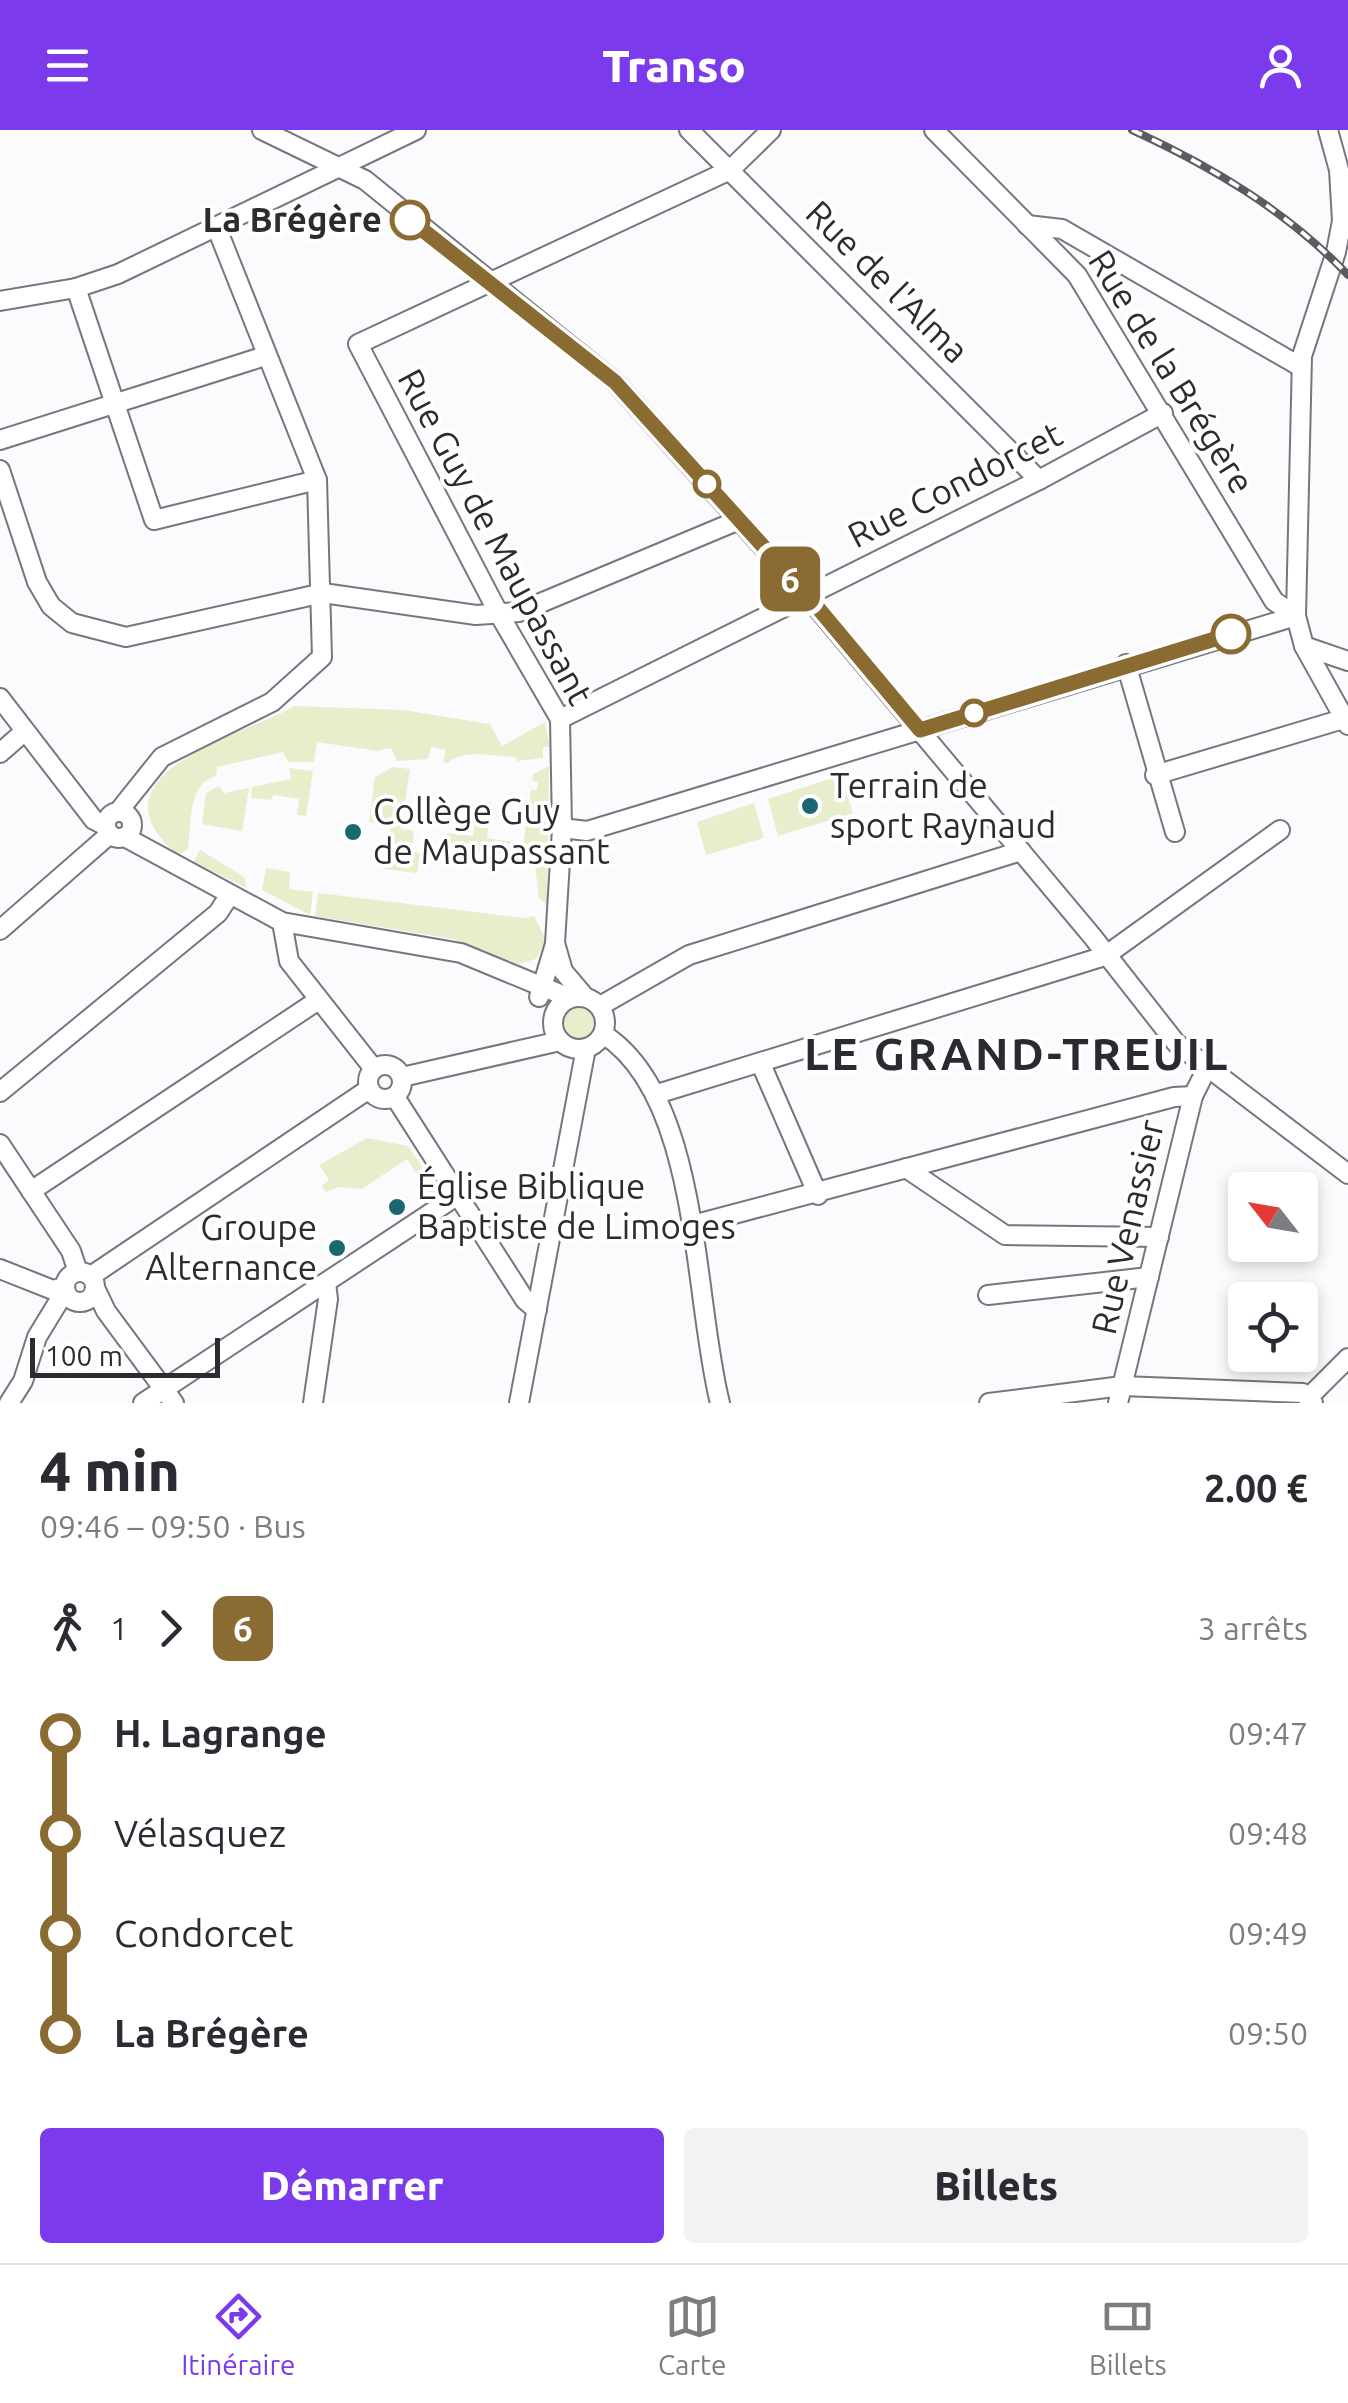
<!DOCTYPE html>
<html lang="fr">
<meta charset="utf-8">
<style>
body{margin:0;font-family:Ubuntu,sans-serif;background:#f2f2f3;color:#2b2b33;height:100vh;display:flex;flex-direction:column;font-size:38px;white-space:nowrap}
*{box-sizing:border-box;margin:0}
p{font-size:32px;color:#7c7c81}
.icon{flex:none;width:55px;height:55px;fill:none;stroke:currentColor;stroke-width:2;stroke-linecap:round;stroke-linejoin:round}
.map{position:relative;height:1273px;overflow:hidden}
.details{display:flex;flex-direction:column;background:#fff;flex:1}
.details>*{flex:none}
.badge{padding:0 20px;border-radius:15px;font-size:35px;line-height:65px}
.needle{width:65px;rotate:301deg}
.tools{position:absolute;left:1228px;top:1042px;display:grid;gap:20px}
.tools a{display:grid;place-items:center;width:90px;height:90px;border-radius:10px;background:#fff;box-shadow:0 5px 15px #0003;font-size:50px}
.scale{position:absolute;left:30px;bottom:25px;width:190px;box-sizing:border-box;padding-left:10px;border:5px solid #2b2c30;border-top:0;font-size:28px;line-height:35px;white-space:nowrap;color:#2b2c30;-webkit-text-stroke:8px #fff;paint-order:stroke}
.map>.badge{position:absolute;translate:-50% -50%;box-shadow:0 0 0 5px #fff}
.legs{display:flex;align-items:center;gap:15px;height:110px;padding:0 40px;font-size:32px}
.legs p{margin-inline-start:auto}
.headline{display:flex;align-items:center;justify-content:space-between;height:170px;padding:0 40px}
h1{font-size:55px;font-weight:800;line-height:75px}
.primary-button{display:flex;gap:20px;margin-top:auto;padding:20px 40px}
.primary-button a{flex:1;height:115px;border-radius:10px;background:#7c3aed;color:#fff;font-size:40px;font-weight:800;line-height:115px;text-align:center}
.primary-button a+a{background:#f2f2f3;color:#2b2b33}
ul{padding:0 40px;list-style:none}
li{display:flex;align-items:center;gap:35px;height:100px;font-size:38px}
li i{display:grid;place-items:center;width:15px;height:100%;margin:0 12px;background:currentColor}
li i::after{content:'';width:25px;height:25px;margin:-12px;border:8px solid;border-radius:50%;background:#fff}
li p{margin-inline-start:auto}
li:first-child i{background:linear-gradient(#0000 50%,currentColor 0)}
li:last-child i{background:linear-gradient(currentColor 50%,#0000 0)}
header{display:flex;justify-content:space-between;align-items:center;height:130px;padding:0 40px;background:#7c3aed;color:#fff;font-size:45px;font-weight:800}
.dock{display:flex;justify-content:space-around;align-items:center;height:140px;border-top:2px solid #e1e1e2;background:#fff;font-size:28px;color:#7c7c81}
.dock a{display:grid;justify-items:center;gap:5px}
.dock .selected{color:#7c3aed}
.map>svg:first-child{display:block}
.green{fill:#e9edcc}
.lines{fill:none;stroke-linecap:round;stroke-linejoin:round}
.minor-casing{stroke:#757780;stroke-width:22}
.minor{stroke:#fff;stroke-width:18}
.rail-casing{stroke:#5b5c5f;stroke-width:8}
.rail{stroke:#fff;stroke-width:4;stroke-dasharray:11;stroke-linecap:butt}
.line-1-casing{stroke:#fff;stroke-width:22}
.line-1{stroke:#8a6c32;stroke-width:15}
.stop-1-dot{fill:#fff;stroke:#8a6c32;stroke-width:5}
.poi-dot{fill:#1a676f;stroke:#fff;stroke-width:4}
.labels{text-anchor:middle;stroke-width:8;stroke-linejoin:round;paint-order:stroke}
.stop-label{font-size:35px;font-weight:bold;fill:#2b2c30;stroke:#fff;text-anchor:end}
.street-label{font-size:35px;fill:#2b2c30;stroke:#fff}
.poi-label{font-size:35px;fill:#2b2c30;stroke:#fff;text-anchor:start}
.district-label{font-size:45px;font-weight:bold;letter-spacing:2.5px;fill:#292b32;stroke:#fff}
</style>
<header><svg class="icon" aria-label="menu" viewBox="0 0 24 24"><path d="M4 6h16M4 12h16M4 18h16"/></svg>Transo<svg class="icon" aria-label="person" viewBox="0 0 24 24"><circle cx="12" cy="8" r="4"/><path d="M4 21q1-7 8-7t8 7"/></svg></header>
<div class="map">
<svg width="1348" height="1273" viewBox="0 0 1348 1273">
<rect width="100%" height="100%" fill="#fbfbfd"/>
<!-- green -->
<g class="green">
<path d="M294,576l109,4 87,14 12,22 43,-24 5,25h-7v11l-26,3 -1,-4c-19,0 -51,-9 -69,6l-4,-1 3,-12 -15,-3 -3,12 -31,2 -6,-13 -13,3 -61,-9 -3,20h-26l-5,-10 -66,15 -1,9c-29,8 -24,47 -28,73l-10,6c-97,-81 68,-120 116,-149z"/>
<path d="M549,636l-2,138 -8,-5 -5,-43 -12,-3 9,-63h6l1,-8 -6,-2 1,-6z"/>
<path d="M393,637l17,2 -9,60 13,2 -2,16 -24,-3 3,-18 -22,-4 6,-45z"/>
<path d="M289,638l24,3 -7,45 -9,-1 2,-16 -26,-4 -1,5 -21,-2 1,-11 39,-8z"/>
<path d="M841,645l12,38 -75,23 -10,-37z"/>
<path d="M219,656l5,7 25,-5 -7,43 -40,-7 4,-31z"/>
<path d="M478,671l13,1 -4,36 27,4 -1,13 -68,-8 2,-14 26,3z"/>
<path d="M754,673l10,35 -58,17 -9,-33z"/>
<path d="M388,718l32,5 -3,20 -33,-4z"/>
<path d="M200,720l44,27 3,11 -54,-26z"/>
<path d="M266,738l24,4 -1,17 24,3 -3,23 -48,-25z"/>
<path d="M318,763l206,25 10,-2 12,24 -10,19 -18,5 -66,-25 -137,-23z"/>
<circle cx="579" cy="892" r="19"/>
<path d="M367,1008l41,8 28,41 -1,7 -4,3 -24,-38 -45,30 -23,-2 -13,5 -4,-6 7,-6 -10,-15z"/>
</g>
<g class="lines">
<defs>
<g id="minor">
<path d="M262,0l103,50 250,202 192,214 285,340 84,107 172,131"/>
<path d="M689,0l350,350"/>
<path d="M934,0l143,145 197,326 22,15"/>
<path d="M1328,0l11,40 3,51 -6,31 -34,104 -6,260 8,30 44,79"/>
<path d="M1027,95l35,4 239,138"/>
<path d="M76,158l78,232 163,-40"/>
<path d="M0,171l76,-13 42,-14 298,-144"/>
<path d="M0,310l265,-84"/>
<path d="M0,340l37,112 14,24 21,17 54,14 197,-44 153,22 43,-3 220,-92"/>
<path d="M1304,516l44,15"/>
<path d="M1126,534l49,168"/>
<path d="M0,568l94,122 12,6"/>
<path d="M560,589l479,-239 124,-67"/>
<path d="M0,623l25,-22"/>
<path d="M1155,645l188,-56"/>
<circle cx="119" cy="695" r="13"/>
<path d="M118,682l44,-55 110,-55 50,-45 -5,-177 -101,-254"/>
<path d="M562,698l25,3 709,-215"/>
<path d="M125,707l157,85 179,31 109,45"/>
<path d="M282,792l7,39 85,108"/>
<path d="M0,800l110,-96"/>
<circle cx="579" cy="893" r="26"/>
<path d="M539,867l16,-53"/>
<path d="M585,867l-22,-26 -8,-28 7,-115 -2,-109 -61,-105 -141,-270 372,-174 41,-40"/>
<path d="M600,876l89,-51 332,-104"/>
<path d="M603,904c98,62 90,264 117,369"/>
<path d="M761,934l57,131"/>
<circle cx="385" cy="952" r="17"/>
<path d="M402,947l158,-36"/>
<path d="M0,962l218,-179 11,-17"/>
<path d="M657,964l448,-138 175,-126"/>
<path d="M395,967l130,203 12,10"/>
<path d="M0,1014l71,107 7,21"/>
<path d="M906,1038l99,67 154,2"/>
<path d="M31,1061l286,-190"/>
<path d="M689,1096l485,-129 19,-1"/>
<path d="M0,1139l53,21 11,-3"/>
<circle cx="80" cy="1157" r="15"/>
<path d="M91,1146l278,-187"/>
<path d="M95,1158l11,23 68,92"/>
<path d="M988,1165l161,-18"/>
<path d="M1310,1266l38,-38"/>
<path d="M9,1273l14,-22 14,-44 28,-46"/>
<path d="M143,1273l315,-208"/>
<path d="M313,1273l15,-104 -2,-16"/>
<path d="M519,1273l67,-355"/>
<path d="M989,1273l133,-17 181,7 10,10"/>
<path d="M1118,1273l75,-307 14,-28"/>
</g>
</defs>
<!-- minor casing -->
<use href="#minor" class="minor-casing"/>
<!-- minor -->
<use href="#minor" class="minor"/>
<defs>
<path id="rail" d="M1132,0c79,36 155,81 216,145"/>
</defs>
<!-- rail casing -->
<use href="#rail" class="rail-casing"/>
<!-- rail -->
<use href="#rail" class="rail"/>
</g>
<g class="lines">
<defs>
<path id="line-1" d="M410,90l205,162 193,214 112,134 311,-96"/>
</defs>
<!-- line-1 casing -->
<use href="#line-1" class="line-1-casing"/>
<!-- line-1 -->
<use href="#line-1" class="line-1"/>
</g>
<!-- markers -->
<g class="stop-1-dot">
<circle cx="410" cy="90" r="18"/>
<circle cx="707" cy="354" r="12"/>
<circle cx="1231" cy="504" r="18"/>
<circle cx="974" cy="583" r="12"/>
</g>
<g class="poi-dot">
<circle cx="810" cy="676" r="10"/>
<circle cx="353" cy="702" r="10"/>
<circle cx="397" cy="1077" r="10"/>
<circle cx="337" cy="1118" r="10"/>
</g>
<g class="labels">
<!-- stop labels -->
<g class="stop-label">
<text x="382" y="102">La Brégère</text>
</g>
<!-- street labels -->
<g class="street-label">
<text transform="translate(887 152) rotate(45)" y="12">Rue de l'Alma</text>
<text transform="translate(1171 242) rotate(58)" y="12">Rue de la Brégère</text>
<text transform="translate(955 355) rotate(-27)" y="12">Rue Condorcet</text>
<text transform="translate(495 407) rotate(62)" y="12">Rue Guy de Maupassant</text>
<text transform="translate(1128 1097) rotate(-77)" y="12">Rue Venassier</text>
</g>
<!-- poi labels -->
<g class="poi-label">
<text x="830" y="668">Terrain de<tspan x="830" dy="40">sport Raynaud</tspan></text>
<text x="373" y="694">Collège Guy<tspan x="373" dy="40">de Maupassant</tspan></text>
<text x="417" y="1069">Église Biblique<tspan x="417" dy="40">Baptiste de Limoges</tspan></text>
<text x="317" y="1110" text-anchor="end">Groupe<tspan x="317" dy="40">Alternance</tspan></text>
</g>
<!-- district labels -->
<g class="district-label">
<text x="1017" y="940">LE GRAND-TREUIL</text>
</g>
</g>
</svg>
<div class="tools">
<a><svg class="needle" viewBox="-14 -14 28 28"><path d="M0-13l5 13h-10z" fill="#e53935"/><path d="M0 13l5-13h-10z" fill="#7c7c81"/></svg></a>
<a><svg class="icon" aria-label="locate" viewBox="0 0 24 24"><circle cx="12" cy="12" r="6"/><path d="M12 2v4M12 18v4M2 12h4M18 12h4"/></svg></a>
</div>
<div class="scale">100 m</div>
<b class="badge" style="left:790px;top:449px;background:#8a6c32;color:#fff">6</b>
</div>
<section class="details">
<div class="headline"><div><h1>4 min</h1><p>09:46 – 09:50 · Bus</p></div><b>2.00 €</b></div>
<div class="legs"><svg class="icon" aria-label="walk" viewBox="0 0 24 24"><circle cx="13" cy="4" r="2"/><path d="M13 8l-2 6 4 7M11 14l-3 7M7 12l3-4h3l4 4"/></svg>1<svg class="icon" aria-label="forward" viewBox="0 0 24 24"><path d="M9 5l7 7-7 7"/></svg><b class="badge" style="background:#8a6c32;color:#fff">6</b><p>3 arrêts</p></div>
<ul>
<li><i style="color:#8a6c32"></i><b>H. Lagrange</b><p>09:47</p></li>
<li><i style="color:#8a6c32"></i><span>Vélasquez</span><p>09:48</p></li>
<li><i style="color:#8a6c32"></i><span>Condorcet</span><p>09:49</p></li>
<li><i style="color:#8a6c32"></i><b>La Brégère</b><p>09:50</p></li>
</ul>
<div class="primary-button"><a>Démarrer</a><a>Billets</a></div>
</section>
<nav class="dock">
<a class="selected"><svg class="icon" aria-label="directions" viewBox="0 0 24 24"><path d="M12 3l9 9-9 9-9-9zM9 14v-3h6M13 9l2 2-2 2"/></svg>Itinéraire</a>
<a><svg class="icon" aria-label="map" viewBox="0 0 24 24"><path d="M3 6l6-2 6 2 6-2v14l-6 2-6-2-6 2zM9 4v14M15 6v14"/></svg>Carte</a>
<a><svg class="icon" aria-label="tickets" viewBox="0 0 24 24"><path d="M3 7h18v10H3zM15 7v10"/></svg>Billets</a>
</nav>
